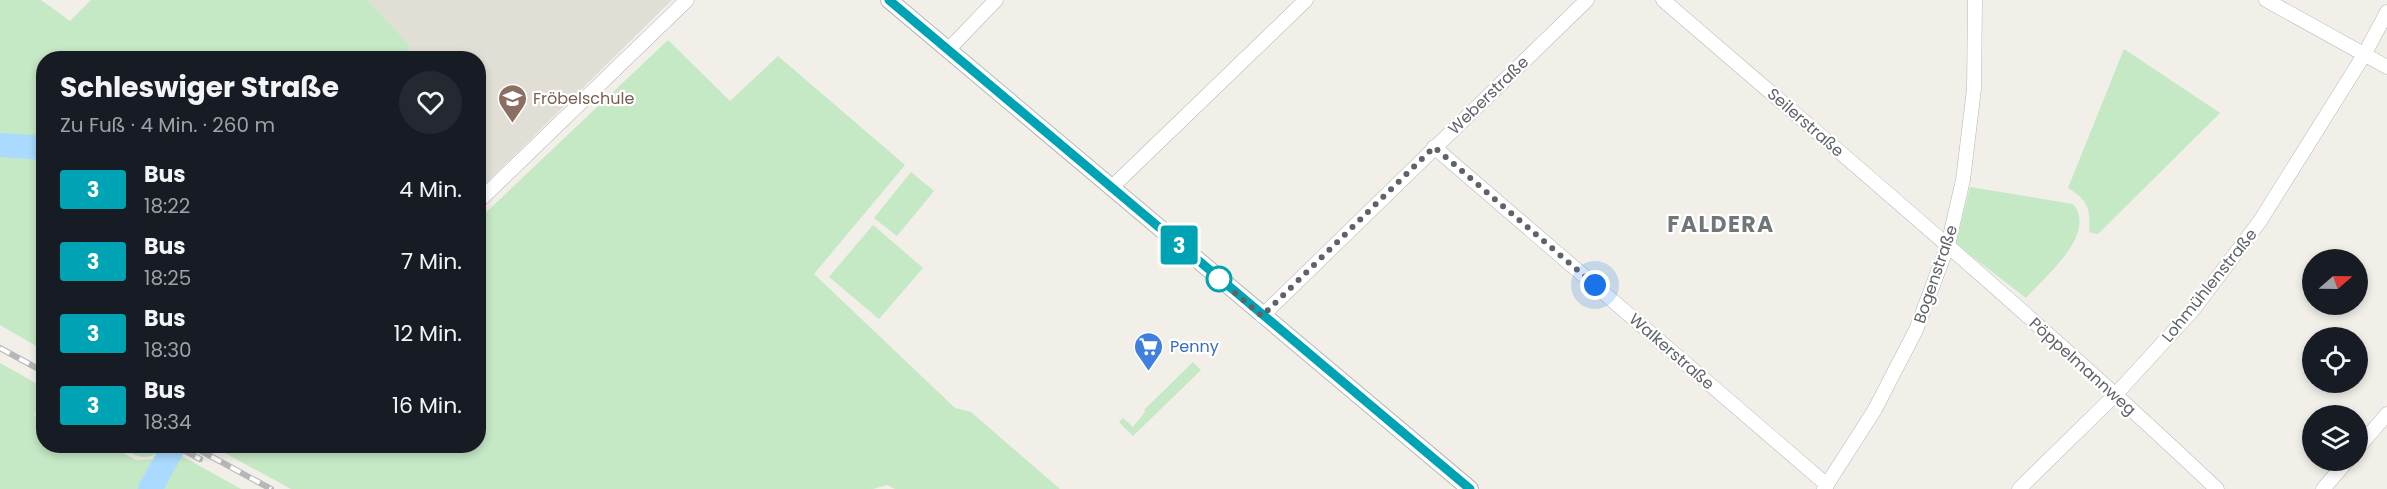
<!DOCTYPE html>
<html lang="de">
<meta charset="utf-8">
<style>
body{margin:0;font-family:Poppins,sans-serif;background:#242831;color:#f1f3f6;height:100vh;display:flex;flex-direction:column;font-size:22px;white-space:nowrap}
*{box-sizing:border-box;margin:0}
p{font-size:20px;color:#9ea1a6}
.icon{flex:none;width:33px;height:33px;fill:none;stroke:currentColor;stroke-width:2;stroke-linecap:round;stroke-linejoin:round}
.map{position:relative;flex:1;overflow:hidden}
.panel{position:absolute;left:36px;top:51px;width:450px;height:402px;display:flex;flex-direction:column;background:#171b24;border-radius:24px;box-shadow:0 3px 9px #0003}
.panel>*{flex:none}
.badge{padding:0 12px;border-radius:4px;font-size:21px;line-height:39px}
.needle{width:39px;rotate:70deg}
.tools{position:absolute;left:2302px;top:249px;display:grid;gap:12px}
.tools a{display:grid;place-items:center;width:66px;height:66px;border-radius:50%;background:#171b24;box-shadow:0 3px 9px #0003;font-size:30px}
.you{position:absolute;width:30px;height:30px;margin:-15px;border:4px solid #fff;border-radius:50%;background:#1a73e8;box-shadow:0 0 0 9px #1a73e833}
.map>.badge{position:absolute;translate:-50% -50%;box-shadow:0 0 0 3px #fff}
.round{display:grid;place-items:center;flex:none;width:63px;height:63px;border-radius:32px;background:#242831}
.overview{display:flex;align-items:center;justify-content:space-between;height:102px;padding:0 24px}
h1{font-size:28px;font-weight:700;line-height:45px}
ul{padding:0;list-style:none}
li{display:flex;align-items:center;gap:18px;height:72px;padding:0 24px}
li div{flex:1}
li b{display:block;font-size:22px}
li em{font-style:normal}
li .badge{min-width:66px;font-weight:700;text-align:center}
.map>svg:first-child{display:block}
.education{fill:#e1ded6}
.green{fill:#c5e8c5}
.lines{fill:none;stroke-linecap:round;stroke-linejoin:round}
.river{stroke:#aadaff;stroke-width:24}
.minor-casing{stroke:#b5b8bc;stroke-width:15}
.tertiary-casing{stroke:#b5b8bc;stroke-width:18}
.minor{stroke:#fff;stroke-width:14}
.tertiary{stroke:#fff;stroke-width:16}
.rail-casing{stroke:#b6b7b8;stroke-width:6}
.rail{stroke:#fff;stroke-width:4;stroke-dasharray:11;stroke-linecap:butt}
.line-casing{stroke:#fff;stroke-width:14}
.line{stroke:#00a3b4;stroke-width:9}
.walk{stroke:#5f6368;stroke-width:6;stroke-dasharray:0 10.8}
.stop-dot{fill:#fff;stroke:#00a3b4;stroke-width:3}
.labels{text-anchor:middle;stroke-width:4.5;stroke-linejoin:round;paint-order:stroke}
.street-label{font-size:16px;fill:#5f6368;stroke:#fff}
.education-label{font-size:16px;fill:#785e54;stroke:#fff;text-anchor:start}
.shop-label{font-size:16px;fill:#366cbe;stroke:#fff;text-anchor:start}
.district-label{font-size:22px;font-weight:bold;letter-spacing:1.5px;fill:#70757a;stroke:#fff}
</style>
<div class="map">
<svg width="2387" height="489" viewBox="0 0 2387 489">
<rect width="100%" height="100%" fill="#f1efe8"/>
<!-- education -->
<path class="education" d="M368,0h304l-193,190 -1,-132h-79l12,-11z"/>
<!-- green -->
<g class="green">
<path d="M0,0h41l29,21 21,-21h277l43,47 -12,11h-355l-1,292 -43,-25z"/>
<path d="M668,40l62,61 48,-45 127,109 -91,109 141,134 16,4 89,77h-165l-8,-4 -14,4h-582l-79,-43h266l1,-227z"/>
<path d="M2124,49l96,64 -122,121 -9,-2c2,-23 -1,-32 -21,-44z"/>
<path d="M911,172l23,19 -37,45 -23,-18z"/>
<path d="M1970,187l103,17c25,30 -28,72 -47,94l-70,-54z"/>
<path d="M873,225l50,43 -44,51 -50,-42z"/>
<path d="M1193,362l8,8 -68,66 -14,-14 4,-4 10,9 12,-15 -1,-2z"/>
<path d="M0,363l43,24v24l-8,2 -1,3 9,-2 1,32h66l26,14 24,-1 5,2 6,-11 70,39h-241z"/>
<path d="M117,446h45l3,1c-19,17 -28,9 -48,-1z"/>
</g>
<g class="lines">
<!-- river -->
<g class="river">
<path d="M0,145l44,3"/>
<path d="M150,489l24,-43"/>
</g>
<defs>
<g id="minor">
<path d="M1663,0c187,161 375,320 554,489"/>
<path d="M2266,0l121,67"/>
<path d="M948,50l48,-50"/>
<path d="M1434,147l393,338"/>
<path d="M1111,188l195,-188"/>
<path d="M478,202l209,-202"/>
<path d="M1262,316l325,-316"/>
<path d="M2358,448l29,-34"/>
<path d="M1824,489l50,-78 42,-81 32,-85 15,-65 11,-91 1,-89"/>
<path d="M2019,489l97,-95 77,-84 67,-89 104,-166 23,-43"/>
<path d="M2323,489l25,-29"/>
</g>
<path id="tertiary" d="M889,0l581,489"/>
</defs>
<!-- minor casing -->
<use href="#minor" class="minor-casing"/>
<!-- tertiary casing -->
<use href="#tertiary" class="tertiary-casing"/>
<!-- minor -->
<use href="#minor" class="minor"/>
<!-- tertiary -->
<use href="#tertiary" class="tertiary"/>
<defs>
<g id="rail">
<path d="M0,348l44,24"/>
<path d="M176,446l24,13"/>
<path d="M192,446l79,43"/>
</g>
</defs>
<!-- rail casing -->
<use href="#rail" class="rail-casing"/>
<!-- rail -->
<use href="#rail" class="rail"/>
</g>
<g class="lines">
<defs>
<path id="line" d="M889,0l581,489"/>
</defs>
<!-- line casing -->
<use href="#line" class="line-casing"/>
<!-- line -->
<use href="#line" class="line"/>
<!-- walk -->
<path class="walk" d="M1219,279l43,37 172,-169 161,138"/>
</g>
<!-- icons -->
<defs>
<symbol id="school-pin" viewBox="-11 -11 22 30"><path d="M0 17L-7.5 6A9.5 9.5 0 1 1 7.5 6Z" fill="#8d6e63" stroke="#fff"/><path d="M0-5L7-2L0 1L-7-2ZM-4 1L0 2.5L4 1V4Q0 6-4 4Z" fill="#fff"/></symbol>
<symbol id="supermarket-pin" viewBox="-11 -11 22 30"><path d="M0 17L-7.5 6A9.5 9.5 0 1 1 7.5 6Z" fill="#3f7fe0" stroke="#fff"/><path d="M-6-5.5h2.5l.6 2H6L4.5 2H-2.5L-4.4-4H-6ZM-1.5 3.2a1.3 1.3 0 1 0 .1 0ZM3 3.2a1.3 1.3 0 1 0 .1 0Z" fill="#fff"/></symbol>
</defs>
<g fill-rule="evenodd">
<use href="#school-pin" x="496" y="82" width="33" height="45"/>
<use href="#supermarket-pin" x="1132" y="330" width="33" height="45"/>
</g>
<!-- markers -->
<circle class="stop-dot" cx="1219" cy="279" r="12"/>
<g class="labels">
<!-- street labels -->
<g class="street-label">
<text transform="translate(1488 95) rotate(-44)" y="6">Weberstraße</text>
<text transform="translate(1806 122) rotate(41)" y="6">Seilerstraße</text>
<text transform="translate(1935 274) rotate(-71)" y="6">Bogenstraße</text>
<text transform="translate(2209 285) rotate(-51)" y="6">Lohmühlenstraße</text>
<text transform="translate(1672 351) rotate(41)" y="6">Walkerstraße</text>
<text transform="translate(2083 366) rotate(42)" y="6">Pöppelmannweg</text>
</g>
<!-- education labels -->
<g class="education-label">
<text x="533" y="104">Fröbelschule</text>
</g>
<!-- shop labels -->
<g class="shop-label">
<text x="1170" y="352">Penny</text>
</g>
<!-- district labels -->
<g class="district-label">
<text x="1721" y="232">FALDERA</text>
</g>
</g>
</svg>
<div class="tools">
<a><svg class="needle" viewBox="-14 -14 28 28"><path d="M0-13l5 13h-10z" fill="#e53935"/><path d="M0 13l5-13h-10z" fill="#9ea1a6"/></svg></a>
<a><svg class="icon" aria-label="locate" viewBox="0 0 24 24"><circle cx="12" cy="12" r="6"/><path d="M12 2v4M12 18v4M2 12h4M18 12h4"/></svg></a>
<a><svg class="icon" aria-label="layers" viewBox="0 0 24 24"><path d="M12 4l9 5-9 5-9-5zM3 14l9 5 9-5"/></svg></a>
</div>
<div class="you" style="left:1595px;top:285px"></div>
<b class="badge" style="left:1179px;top:245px;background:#00a3b4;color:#fff">3</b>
<section class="panel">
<div class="overview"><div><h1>Schleswiger Straße</h1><p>Zu Fuß · 4 Min. · 260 m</p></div><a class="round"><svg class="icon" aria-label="heart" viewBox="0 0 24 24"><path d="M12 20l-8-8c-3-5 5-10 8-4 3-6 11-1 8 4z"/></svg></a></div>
<ul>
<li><span class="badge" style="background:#00a3b4;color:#fff">3</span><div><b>Bus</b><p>18:22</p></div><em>4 Min.</em></li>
<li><span class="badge" style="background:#00a3b4;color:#fff">3</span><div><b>Bus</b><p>18:25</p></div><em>7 Min.</em></li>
<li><span class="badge" style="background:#00a3b4;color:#fff">3</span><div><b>Bus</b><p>18:30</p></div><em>12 Min.</em></li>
<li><span class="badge" style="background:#00a3b4;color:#fff">3</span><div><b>Bus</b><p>18:34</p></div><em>16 Min.</em></li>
</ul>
</section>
</div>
